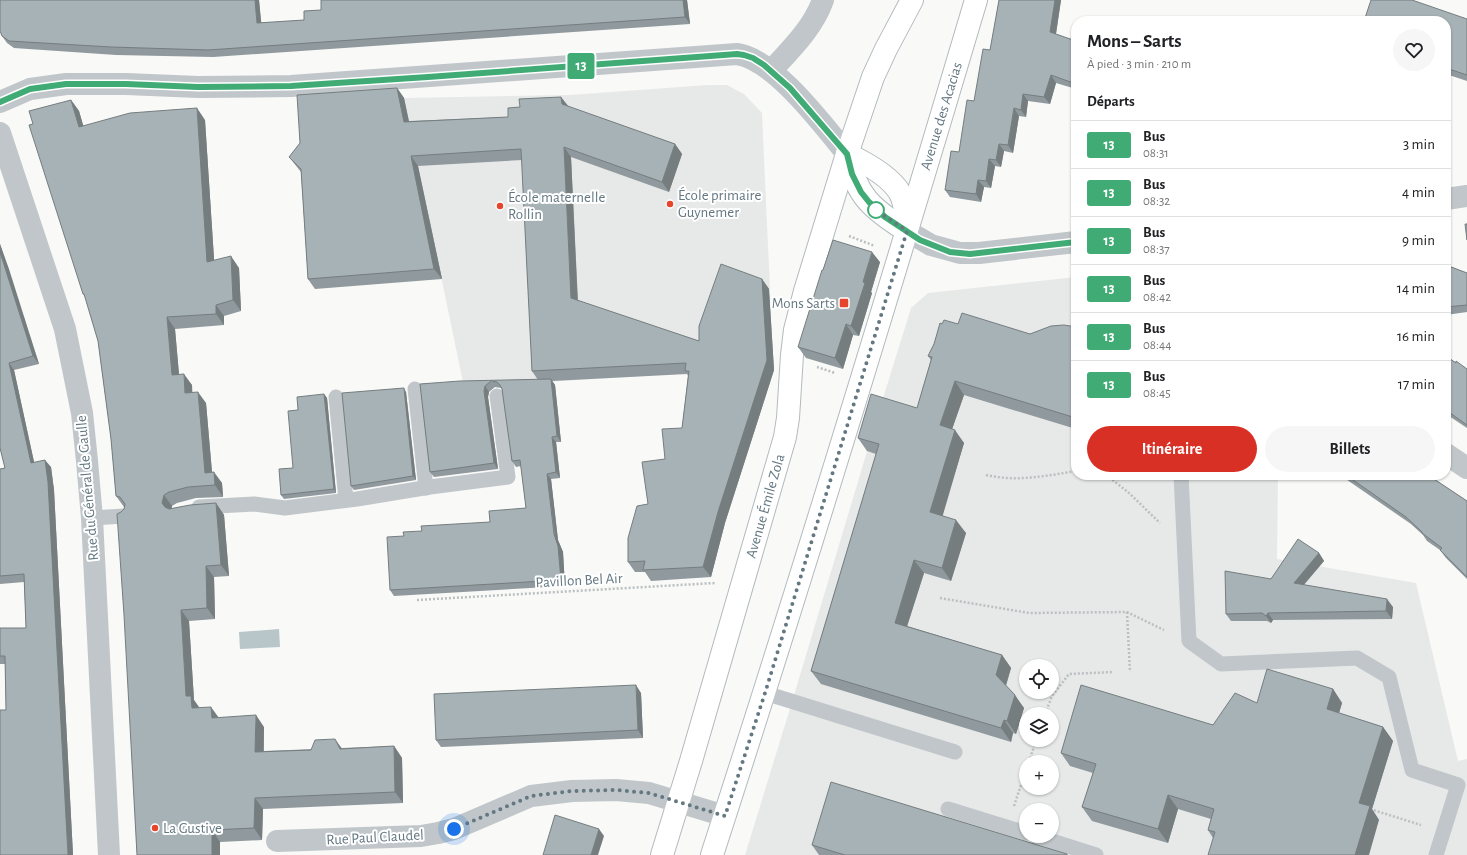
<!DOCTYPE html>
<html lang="fr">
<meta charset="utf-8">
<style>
body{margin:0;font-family:"Alegreya Sans",sans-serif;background:#f6f6f6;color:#202124;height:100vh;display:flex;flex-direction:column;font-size:15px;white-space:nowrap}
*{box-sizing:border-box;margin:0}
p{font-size:13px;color:#757577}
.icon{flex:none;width:22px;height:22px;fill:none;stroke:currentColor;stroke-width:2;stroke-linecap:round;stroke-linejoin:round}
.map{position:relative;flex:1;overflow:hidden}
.side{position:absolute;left:1071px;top:16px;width:380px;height:464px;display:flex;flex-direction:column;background:#fff;border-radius:16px;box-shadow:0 1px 3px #0004}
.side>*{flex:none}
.badge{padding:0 8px;border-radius:3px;font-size:14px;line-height:26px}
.tools{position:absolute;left:1019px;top:659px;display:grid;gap:8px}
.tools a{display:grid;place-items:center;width:40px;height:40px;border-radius:50%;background:#fff;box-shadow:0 1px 3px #0004;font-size:20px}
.you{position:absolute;width:20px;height:20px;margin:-10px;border:3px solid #fff;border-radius:50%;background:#1a73e8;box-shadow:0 0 0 6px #1a73e833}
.map>.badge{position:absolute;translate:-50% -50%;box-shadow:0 0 0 2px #fff}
h2{padding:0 16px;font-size:15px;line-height:36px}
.round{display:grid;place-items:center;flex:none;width:42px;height:42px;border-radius:21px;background:#f6f6f6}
.summary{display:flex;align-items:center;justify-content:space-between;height:68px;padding:0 16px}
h1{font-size:19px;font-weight:700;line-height:30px}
.action{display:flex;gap:8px;margin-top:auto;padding:8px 16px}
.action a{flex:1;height:46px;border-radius:24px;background:#d93025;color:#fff;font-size:16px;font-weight:700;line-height:46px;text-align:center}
.action a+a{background:#f6f6f6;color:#202124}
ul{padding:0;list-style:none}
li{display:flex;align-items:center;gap:12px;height:48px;padding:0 16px;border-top:1px solid #e0e0e0}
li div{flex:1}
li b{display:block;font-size:15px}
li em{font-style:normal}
li .badge{min-width:44px;font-weight:700;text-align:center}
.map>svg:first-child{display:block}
.built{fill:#e7e9e8;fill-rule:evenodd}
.water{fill:#b8c6c9}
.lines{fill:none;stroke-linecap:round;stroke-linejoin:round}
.secondary-casing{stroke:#b2babe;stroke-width:24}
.path{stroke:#babfc1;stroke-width:2.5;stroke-dasharray:2 2;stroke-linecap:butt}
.service{stroke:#c0c6c9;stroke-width:15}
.minor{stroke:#c0c6c9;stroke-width:22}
.tertiary{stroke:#c0c6c9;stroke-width:22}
.secondary{stroke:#fff;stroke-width:22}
.wall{fill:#90999d}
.shaded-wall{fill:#757d7f}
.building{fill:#a7b2b6;stroke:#757d7f}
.line-casing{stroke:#fff;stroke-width:9}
.line{stroke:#40ab75;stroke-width:6}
.walk{stroke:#647882;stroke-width:4;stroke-dasharray:0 7.2}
.poi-dot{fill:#e5452b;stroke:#fff;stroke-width:1.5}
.stop-dot{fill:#fff;stroke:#40ab75;stroke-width:2}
.labels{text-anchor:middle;stroke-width:4;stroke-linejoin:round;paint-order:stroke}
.street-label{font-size:15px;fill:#647882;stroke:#fff}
.poi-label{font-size:15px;fill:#647882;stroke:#fff;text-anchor:start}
</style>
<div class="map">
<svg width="1467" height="855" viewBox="0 0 1467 855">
<rect width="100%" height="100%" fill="#f9f9f7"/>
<!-- built -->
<g class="built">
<path d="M708,85h19l17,9 18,19 8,177 -41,-16 -36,99 -229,14 -60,-289 166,-3z"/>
<path d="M1076,277v198h202l-1,84 139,24 42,178 9,-2v96h-722l47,-153 88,-294 31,-100 17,-15zM1026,666h26v26h-26zM1026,714h26v26h-26zM1026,762h26v26h-26zM1026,810h26v26h-26z"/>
</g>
<!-- water -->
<path class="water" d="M279,629l1,18 -40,2 -1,-17z"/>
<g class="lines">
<defs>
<g id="secondary">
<path d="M847,154c17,8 43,22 53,39 5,9 6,22 7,33"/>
<path d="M847,154c9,42 25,55 60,77"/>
<path d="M662,855l29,-94 94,-324 3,-19 4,-63 3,-25 10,-39 42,-137 26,-77 13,-28 26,-49"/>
<path d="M712,855c92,-284 179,-569 264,-855"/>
</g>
</defs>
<!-- secondary casing -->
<use href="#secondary" class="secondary-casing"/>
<!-- path -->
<g class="path">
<path d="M849,236l26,10"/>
<path d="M817,367l18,6"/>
<path d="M986,475c30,7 60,1 90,-4"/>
<path d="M1106,475l22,17 32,31"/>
<path d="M940,598l89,15 98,-1 37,18"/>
<path d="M417,600l298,-17"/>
<path d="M1127,612l3,60"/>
<path d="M1045,714l7,-18 17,-22 45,-2"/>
<path d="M1029,762l7,-22"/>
<path d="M1014,806l12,-36"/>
<path d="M1370,809l51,16"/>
</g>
<!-- service -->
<g class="service">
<path d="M415,389l11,99"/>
<path d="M336,397l10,103"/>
<path d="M1181,475l8,166 32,23 136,-6 32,19 23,93 46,15 -22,70"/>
<path d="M199,507l55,-3 31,4 72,-9 73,-12 78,-10 -11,-81"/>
<path d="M92,518l32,-2"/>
<path d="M765,693l190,59"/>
<path d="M948,809l78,24"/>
<path d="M1036,836l60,19"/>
</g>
<!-- minor -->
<g class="minor">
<path d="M771,71c20,-22 42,-43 52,-71"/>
<path d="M0,102l30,-13 36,-5h60l72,3 93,-1 446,-32c37,5 86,71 110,100"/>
<path d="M1446,454l21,14"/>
<path d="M277,841l144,-5 17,-3 16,-4 77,-33 41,-5 44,-1 33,3 76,23"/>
</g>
<!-- tertiary -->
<g class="tertiary">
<path d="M0,133l65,196 17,84 5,48 5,57 17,337"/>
<path d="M1446,199l21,-3"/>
<path d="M907,231l24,14 29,8h19l97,-11"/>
</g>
<!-- secondary -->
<use href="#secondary" class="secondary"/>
</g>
<!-- wall -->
<g class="wall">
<path d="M0,0h259l2,23 426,-23 3,24 -477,33 -97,-2 -102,-7 -7,-5 -5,-7z"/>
<path d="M999,0h62l-5,34 20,7v48l-20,-6 -6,21 -22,-3 -2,16 -7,-1 -6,37 -9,-2 -3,16 -6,-1 -4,22 -7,-1 -3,15 -31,-5 -5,-7 14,-38 31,-102z"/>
<path d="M1467,19v62l-21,-7v-53z"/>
<path d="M397,88l7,10 5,23 99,-4 12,-10 41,-10 7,10 107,37 7,10 -13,38 -98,-35 7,144 121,40 63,-62 7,10 5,81 -49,153 -14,54 -60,4 -6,-9h-10l-7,-10 20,-58 17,-45 17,-31 6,-52 -1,-2 -135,7 3,4 6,57h-5l4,36 -9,1 7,61 5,12 2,34 -171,10 -4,-6 14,-54 18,-5 68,-9 36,-14 -5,-42 -5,1 -4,-6 -10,-72 -1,-1 -6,-1 -6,5 -1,5 10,72 -64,8 -4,-5 -10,-88 118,-4 -6,-9 -10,-211 -104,6 24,113 -127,10 -7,-10 -7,-107 -12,-15z"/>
<path d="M71,100l8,11 4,15 122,-6 9,140 25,8 2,43 -17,5v9l-49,4 4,45 13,11v7l14,11 6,69 10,11 1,14 -27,1 -19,5 -5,3v3l44,-6 8,12 5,61 -15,1 1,42 -26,2 5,79 5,8 20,10 45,9v24l130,-5 8,12 1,45 -140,6 -1,31 -42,2 -83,13 -16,-343 3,-3v-2l-8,-11 -5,-57 -13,-98 -12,-43 -3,-4 -50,-170z"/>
<path d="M0,244l39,120 -25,6 20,92 17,5 3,23 19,365 -67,-145 -1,-46h-5v-36h26l-2,-46 -24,2v-115l5,-1 -5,-20z"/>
<path d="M880,262l-9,30 1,1 -13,43 -6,-1 -10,34 -37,-11 -8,-11 25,-77z"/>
<path d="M1446,265l21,8v39l-21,3z"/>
<path d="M942,324h16l72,10 46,-7v102l-112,-34 -12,34 12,14 -22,72 24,18 -15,48 -27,-8 -17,53 95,29 9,13 -5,18 18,22 -8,26 -3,-1 -2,9 -190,-58 -10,-13 65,-217 -9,-3 -9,-13 59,-30 14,-48 -3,-4 6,-12z"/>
<path d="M1446,356l10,7 11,6v59l-21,-14z"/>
<path d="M406,392l10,88 -62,10 -3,-4z"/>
<path d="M324,394l3,4 9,95 -52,6 -3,-4 12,-27 5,-58z"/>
<path d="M1340,475h88l39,26v78l-21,-21 -6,-8 -13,-9 -4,-6 -12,-11z"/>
<path d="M1319,553l5,8 -20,24 89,22 -1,12 -119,1 -2,3 -4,-2h-36l-5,-7 45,-35z"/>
<path d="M1333,689l9,14 -3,10 44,14 10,14 -21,68 7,11 -166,18 -5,-8 3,-11 -33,-10 -10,34 -76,-22 -10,-14 11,-34 -23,-7 -9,-13 152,-28 44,-22z"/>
<path d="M641,693l2,45 -202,9 -5,-7z"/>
<path d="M812,845l255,9 1,1h-249z"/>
</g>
<!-- shaded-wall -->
<g class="shaded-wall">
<path d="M255,0h4l3,30 -5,-7z"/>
<path d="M683,0h4l3,24 -5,-7z"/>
<path d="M1055,0h6l-6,40 -5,-8z"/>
<path d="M1051,75l5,8 -6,21 -6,-7z"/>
<path d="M397,88l7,10 7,34 -7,-10z"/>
<path d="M1023,94l5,7 -2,16 -5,-7z"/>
<path d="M561,97l8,10 -7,-3z"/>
<path d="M71,100l8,11 8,27 -8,-11z"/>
<path d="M197,108l8,12 10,153 -8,-11z"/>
<path d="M1014,108l5,8 -6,37 -5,-8z"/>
<path d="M675,144l7,10 -13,38 -7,-10z"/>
<path d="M999,144l5,7 -3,16 -5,-7z"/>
<path d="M564,147l7,10 7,152 -7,-11z"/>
<path d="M411,156l7,10 24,113 -8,-10z"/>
<path d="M989,159l6,7 -4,22 -5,-7z"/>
<path d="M978,180l6,7 -3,15 -5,-8z"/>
<path d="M0,244l9,25 30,95 -6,-8 -33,-104z"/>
<path d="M872,252l8,10 -9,30 1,1 -13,43 -8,-10z"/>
<path d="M231,256l8,12 2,43 -8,-11z"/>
<path d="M762,279l7,10 5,81 -49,153 -14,54 -8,-10z"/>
<path d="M216,305l8,11v9l-8,-11z"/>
<path d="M167,317l8,12 5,57 -8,-11z"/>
<path d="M846,324l7,11 -10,34 -8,-11z"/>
<path d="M9,363l5,7 22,101 -5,-8z"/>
<path d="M184,374l8,11 1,19 -8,-11z"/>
<path d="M551,379l4,6 6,57 -4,-6z"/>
<path d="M955,381l9,14 -15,43 -9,-13z"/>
<path d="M485,386l4,6 -1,5 10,72 -4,-6 -10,-72z"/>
<path d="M404,388l2,4 10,88 -3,-4z"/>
<path d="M198,392l8,11 7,81 -8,-11z"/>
<path d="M324,394l3,4 9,95 -2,-4z"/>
<path d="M955,430l9,13 -24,82 -10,-13z"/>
<path d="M552,437l4,5 4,36 -4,-6z"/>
<path d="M45,460l6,7 3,23 19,365h-5z"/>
<path d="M214,472l8,11 1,14 -8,-12z"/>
<path d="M547,474l4,5 7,61 5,12 2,34 -4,-6z"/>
<path d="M164,495l8,11 -2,8 3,5 -11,-16z"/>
<path d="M216,503l8,12 5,61 -8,-11z"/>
<path d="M956,520l10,13 -15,48 -9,-13z"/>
<path d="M1319,553l5,8 -25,29 -5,-7z"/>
<path d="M914,560l10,13 -20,63 -9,-13z"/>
<path d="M206,566l8,11 1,42 -8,-11z"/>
<path d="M1387,599l6,8 -1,12 -6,-8z"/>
<path d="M181,610l8,11 5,79 5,7 1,12 -8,-11 -6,-12z"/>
<path d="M1268,613l5,7 -2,3 -5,-7z"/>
<path d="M1002,655l9,13 -6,20 -9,-13z"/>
<path d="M636,685l5,8 2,45 -5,-8z"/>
<path d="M1333,689l9,14 -6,20 -9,-14z"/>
<path d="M1015,695l9,13 -8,26 -9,-13z"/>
<path d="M211,707l8,11h-7z"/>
<path d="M256,715l8,12 -1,36 -8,-11z"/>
<path d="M1004,720l9,13 -2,9 -10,-14z"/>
<path d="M1383,727l10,14 -21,68 7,11 -10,35h-14l4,-52z"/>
<path d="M335,739l8,11 -3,-1z"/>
<path d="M394,746l8,12 1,45 -8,-11z"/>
<path d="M1168,795l10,14 -10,34 -10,-14z"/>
<path d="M255,798l8,11 -1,31 -8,-12z"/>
<path d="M599,829l5,7 -6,19h-7z"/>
<path d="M212,830l8,12v13h-8z"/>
</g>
<!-- building -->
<g class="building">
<path d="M0,0h255l2,23 47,-3v-9l17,-1v-10h362l2,17 -477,33 -97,-3 -102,-6 -7,-5 -2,-5z"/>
<path d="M999,0h56l-5,32 26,9v43l-25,-9 -7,22 -21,-3 -2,16 -7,-2 -6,37 -9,-1 -3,16 -7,-1 -3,22 -8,-1 -2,14 -31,-4 6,-39 8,1 8,-52 7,1 9,-52 7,1z"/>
<path d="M1371,0h41l55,19v56l-21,-7v-47h-82z"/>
<path d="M397,88l7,34 104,-5v-9l12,-1 -1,-8 42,-2 1,7 113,40 -13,38 -98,-35 7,151 128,43v-15l22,-62 41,15 5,81 -49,152 -15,55 -60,3 2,-9 -17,1v-24l9,-32 11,-2 -6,-42 23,-3 -3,-30 20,-1 7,-57h-4l1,-8 -154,8 -11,-222 -110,7 23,113 -126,10 -7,-110 -12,-12 11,-14 -3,-48z"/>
<path d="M71,100l8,27 51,-14 67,-5 10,154 24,-6 2,44 -17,5v9l-49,3 5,58 12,-1 1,19 13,-1 7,81 9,-1 1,13 -27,2 -19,5 -5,3 -2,8 3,4 4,2 21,-4 26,-2 5,62 -15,1 1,42 -26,2 5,86h5l1,12 19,-1 1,11 44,-3 -1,37 56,-2 4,-10 20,-1 5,10 54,-3 1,46 -140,6 -1,30 -42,2v25h-75l-13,-240 -7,-101 4,-2 3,-3 1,-5 -5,-7 -4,-1 -5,-57 -13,-98 -14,-47h-1l-54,-169 4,-1 -4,-13z"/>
<path d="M1465,224h2v16z"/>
<path d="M833,240l39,12 -9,30 2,1 -14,43 -5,-2 -11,34 -37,-11 24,-77h1z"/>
<path d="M0,252l33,104 -24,7 22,100 14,-3 3,22 20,373h-68v-145h6l-1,-54h-5v-28h26l-2,-54 -24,2v-107l5,-1 -5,-20z"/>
<path d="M1446,265l21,8v32l-21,2z"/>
<path d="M962,313l68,21 21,-8 13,-1 12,2v17l-1,4h1v70l-121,-37 -15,44 15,5 -25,82 26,8 -14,48 -28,-8 -19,63 107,32 -6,20 19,20 -8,26 -3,-1 -3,8 -190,-57 68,-227 -21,-6 13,-44 46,14 15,-51 -4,-1 6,-12 6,-21 2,1 2,-4 14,4z"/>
<path d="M1446,356l10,7v-2l11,8v56l-21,-15z"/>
<path d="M551,379l6,57 -5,1 4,35 -9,2 7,60 4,12 3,34 -171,10 -3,-53 17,-1 -1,-4 19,-1 -1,-5 69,-4 -1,-11 37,-3 -6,-48 -8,1 -10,-72 -2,-4 -3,-3 -6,-1 -6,5 -1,5 10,72 -64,9 -10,-88 40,-3z"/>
<path d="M404,388l9,88 -62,10 -9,-93z"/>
<path d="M324,394l10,95 -53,6 -2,-26 14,-1 -5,-57 10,-1 -1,-13z"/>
<path d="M1346,475h82l39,26v76l-27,-27 2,-2 -20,-15v-1l-16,-15z"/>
<path d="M1298,539l21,14 -25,30 93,16 -1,12 -118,2 -2,3 -4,-3 -36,1 -1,-43 46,8z"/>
<path d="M1267,669l66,20 -6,20 56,18 -24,76 11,3 -15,49h-147l7,-23 -7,-2 6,-21 -46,-14 -10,34 -76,-22 14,-43 -35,-11 20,-68 132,40 22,-32 22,10z"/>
<path d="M636,685l2,45 -202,10 -2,-46z"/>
<path d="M831,782l236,72v1h-222l-33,-10z"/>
<path d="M555,815l44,14 -8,26h-48z"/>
</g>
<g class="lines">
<defs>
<path id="line" d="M0,102l30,-13 36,-5h60l72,3 93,-1 137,-9 309,-23 7,1 9,3 11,7 26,23 57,66 5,20 9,18 8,10 16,15 35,23 30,12 20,2 106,-12"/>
</defs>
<!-- line casing -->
<use href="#line" class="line-casing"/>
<!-- line -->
<use href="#line" class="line"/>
<!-- walk -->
<path class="walk" d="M454,829l77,-33 41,-5 44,-1 33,3 76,23 40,-123 142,-462 -31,-21"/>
</g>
<!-- markers -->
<g class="poi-dot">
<circle cx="670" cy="204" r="4"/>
<circle cx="500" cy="206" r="4"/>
<rect x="839" y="298" width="10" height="10" rx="2"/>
<circle cx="155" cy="828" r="4"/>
</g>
<circle class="stop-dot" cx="876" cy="210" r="8"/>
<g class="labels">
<!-- street labels -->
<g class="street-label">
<text transform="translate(941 116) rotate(-73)" y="5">Avenue des Acacias</text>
<text transform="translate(87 488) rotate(-95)" y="5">Rue du Général de Gaulle</text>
<text transform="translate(765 506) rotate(-74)" y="5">Avenue Émile Zola</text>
<text transform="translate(579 580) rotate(-3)" y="5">Pavillon Bel Air</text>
<text transform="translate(375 837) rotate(-3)" y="5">Rue Paul Claudel</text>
</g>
<!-- poi labels -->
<g class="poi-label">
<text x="678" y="200">École primaire<tspan x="678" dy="17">Guynemer</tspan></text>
<text x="508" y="202">École maternelle<tspan x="508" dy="17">Rollin</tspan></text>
<text x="835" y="308" text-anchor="end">Mons Sarts</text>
<text x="163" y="833">La Gustive</text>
</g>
</g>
</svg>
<div class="tools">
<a><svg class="icon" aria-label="locate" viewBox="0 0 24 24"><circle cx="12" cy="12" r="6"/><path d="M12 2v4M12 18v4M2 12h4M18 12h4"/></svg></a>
<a><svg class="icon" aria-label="layers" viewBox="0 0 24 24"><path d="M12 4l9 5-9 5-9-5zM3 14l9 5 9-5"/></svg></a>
<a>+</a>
<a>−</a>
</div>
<div class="you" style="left:454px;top:829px"></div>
<b class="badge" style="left:581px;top:66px;background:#40ab75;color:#fff">13</b>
<section class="side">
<div class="summary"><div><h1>Mons – Sarts</h1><p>À pied · 3 min · 210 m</p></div><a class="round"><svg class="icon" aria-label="heart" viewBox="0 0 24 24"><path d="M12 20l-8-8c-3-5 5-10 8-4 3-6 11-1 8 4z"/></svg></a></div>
<h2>Départs</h2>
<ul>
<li><span class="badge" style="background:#40ab75;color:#fff">13</span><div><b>Bus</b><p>08:31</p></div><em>3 min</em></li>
<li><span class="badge" style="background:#40ab75;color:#fff">13</span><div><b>Bus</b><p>08:32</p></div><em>4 min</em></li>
<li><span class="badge" style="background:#40ab75;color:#fff">13</span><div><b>Bus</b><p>08:37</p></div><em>9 min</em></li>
<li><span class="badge" style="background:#40ab75;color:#fff">13</span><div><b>Bus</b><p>08:42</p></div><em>14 min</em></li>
<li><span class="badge" style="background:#40ab75;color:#fff">13</span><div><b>Bus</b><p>08:44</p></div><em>16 min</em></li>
<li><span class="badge" style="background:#40ab75;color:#fff">13</span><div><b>Bus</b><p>08:45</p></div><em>17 min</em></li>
</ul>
<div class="action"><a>Itinéraire</a><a>Billets</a></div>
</section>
</div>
